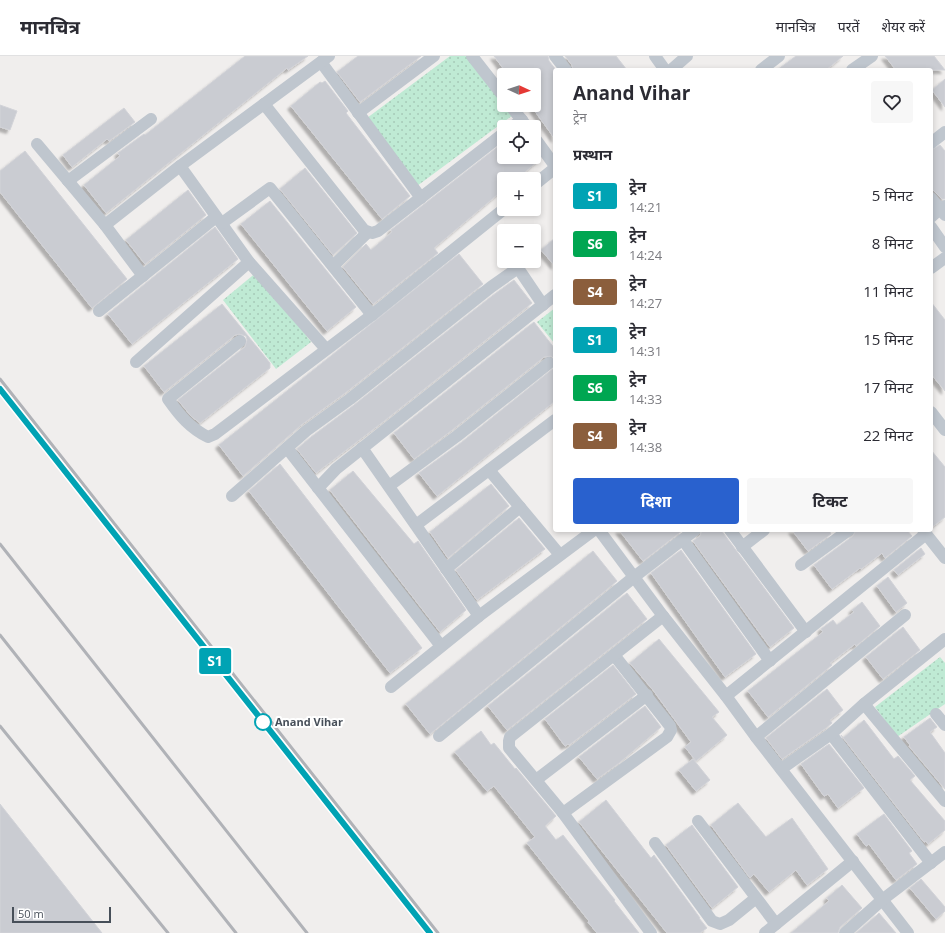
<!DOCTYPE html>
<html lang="hi">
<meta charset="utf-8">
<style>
body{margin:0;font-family:"Open Sans","Noto Sans Devanagari",sans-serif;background:#f7f7f7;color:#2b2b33;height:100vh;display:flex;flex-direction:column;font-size:15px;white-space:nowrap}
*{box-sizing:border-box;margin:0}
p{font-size:13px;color:#7c7c81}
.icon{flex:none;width:22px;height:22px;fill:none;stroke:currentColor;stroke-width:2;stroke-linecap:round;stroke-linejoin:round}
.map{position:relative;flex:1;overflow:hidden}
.drawer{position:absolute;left:553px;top:12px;width:380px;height:464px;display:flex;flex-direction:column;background:#fff;border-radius:4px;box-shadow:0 2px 6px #0003}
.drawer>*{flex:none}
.badge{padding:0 8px;border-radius:3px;font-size:14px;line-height:26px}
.needle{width:26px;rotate:93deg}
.fabs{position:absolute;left:497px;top:12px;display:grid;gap:8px}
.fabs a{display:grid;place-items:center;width:44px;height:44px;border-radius:4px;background:#fff;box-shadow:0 2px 6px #0003;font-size:20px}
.scale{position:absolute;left:12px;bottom:10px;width:99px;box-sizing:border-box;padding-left:4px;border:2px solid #474f59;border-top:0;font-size:11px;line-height:14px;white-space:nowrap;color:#474f59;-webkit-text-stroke:3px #fff;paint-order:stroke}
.map>.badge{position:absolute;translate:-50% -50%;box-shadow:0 0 0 2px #fff}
h2{padding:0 20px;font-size:15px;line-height:36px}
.round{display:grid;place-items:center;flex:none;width:42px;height:42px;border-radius:4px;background:#f7f7f7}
.head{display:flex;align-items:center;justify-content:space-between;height:68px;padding:0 20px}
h1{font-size:19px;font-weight:700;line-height:30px}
.button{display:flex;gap:8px;margin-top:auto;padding:8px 20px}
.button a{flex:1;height:46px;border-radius:4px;background:#2961ce;color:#fff;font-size:16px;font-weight:700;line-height:46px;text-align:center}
.button a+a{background:#f7f7f7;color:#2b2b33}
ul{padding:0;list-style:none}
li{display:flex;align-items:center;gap:12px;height:48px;padding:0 20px}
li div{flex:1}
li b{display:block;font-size:15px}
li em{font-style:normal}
li .badge{min-width:44px;font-weight:700;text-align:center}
header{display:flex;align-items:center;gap:24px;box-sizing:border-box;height:56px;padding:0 20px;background:#fff;border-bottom:1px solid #e1e1e2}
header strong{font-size:19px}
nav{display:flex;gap:22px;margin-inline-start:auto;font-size:14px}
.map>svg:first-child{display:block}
.green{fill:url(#green-dots)}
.building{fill:#caccd2;stroke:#d2d3d8;filter:url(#shadow)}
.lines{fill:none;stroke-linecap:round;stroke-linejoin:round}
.minor{stroke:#bfc6ce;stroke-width:12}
.rail{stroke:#b0b2b7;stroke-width:3}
.line-casing{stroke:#fff;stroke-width:9}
.line{stroke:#00a3b4;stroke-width:6}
.stop-dot{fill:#fff;stroke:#00a3b4;stroke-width:2}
.labels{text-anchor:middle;stroke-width:4;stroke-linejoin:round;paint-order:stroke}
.stop-label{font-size:11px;font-weight:bold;fill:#474f59;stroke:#fff;text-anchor:start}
</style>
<header>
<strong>मानचित्र</strong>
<nav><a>मानचित्र</a><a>परतें</a><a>शेयर करें</a></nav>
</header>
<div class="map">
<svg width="945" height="877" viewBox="0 0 945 877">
<defs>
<pattern id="green-dots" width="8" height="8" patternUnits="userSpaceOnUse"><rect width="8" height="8" fill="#bfead4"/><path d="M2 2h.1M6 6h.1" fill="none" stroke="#a6cab8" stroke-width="1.8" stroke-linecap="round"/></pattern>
<filter id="shadow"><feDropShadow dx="-3.5" dy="3.5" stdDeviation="1" flood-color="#0004"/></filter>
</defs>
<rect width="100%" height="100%" fill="#f0eeed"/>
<!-- green -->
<g class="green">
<path d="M450,0h19l35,47v2h2l7,10 -96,71 -50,-68z"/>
<path d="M258,215l53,71 -35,27 -53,-69z"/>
<path d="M555,252v36l-18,-22z"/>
<path d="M940,601l5,6v41l-48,33 -22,-30z"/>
</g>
<!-- building -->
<g class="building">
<path d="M245,0h63l-20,14 -1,-2 -181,145 -22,-28 36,-29 -2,-3 26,-19 1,1z"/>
<path d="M358,0h63l-61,46 -23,-30z"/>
<path d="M494,0h54l1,5 7,9h-1v69l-21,-29v-35h-26z"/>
<path d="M565,0h51l11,14h-54l-1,-5z"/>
<path d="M796,0h47l-17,14h-49z"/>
<path d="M885,0h49l11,14h-49z"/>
<path d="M945,23v28l-13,-17z"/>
<path d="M325,25l23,30 -2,2 64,83 -28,23 -91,-113 29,-24 2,1z"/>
<path d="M0,49l17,6 -7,19 -10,-3z"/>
<path d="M124,52l11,14 -26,19 -2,-2 -35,28 -9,-12z"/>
<path d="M504,86v15h35l1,2 -23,20h-13v10l-70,59 4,5 -65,51 -30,-37 23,-23 5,6 21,-18 -1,-2z"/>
<path d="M940,89l5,6v48h-3l-11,-11v-38z"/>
<path d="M25,95l102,128 -35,29 -92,-116v-21z"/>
<path d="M305,112l52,65 -24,22 -53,-66z"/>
<path d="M188,134l18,25 -61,49 -19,-24z"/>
<path d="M270,145l86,106 -29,24 -86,-107z"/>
<path d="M215,171l23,32 -106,85 -24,-30z"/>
<path d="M555,182v28l-14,-16z"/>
<path d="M459,198l24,30 -138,109 -44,32 -58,51 -24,-31z"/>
<path d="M514,224l18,23 -148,118 -68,52 -19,-24 14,-12 43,-32 138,-109z"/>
<path d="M931,246l14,18v71l-14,-17z"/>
<path d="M222,248l48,59v5l-70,55 -9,-7 -13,-16 67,-53 2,-7 -1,-4 -7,-2 -4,1 -71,57 -20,-26z"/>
<path d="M534,266l21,27v10l-4,-3 -7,1 -92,73 -38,29 -20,-26z"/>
<path d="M555,311v34l-118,95 -18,-23 43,-31z"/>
<path d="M931,394l14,17v50l-14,11z"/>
<path d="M280,408l142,184 -32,25 -141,-182z"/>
<path d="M353,415l61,73 4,-3 48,69 -26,22 -110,-142z"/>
<path d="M491,428l18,22 -61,52 -18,-26z"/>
<path d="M519,462l26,31 -68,51 -21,-30z"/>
<path d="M619,474h64l-40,31z"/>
<path d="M702,474h19l73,98 -24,19 -77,-106 7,-5z"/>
<path d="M792,474h37l2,4 -23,17z"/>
<path d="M856,474h51l5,6 -27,22 -3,-5 -21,16 -1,-1 -28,21 -18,-24 39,-29z"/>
<path d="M921,492l4,6 -27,21 -4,-5z"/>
<path d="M681,494l75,104 -31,23 -74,-104z"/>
<path d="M593,495l24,30 -187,153 -24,-30z"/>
<path d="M888,521l19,26 -11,9 -19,-26z"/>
<path d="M627,537l20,26 -140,111 -19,-24z"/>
<path d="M862,546l18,24 -24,20 -1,-2 -25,19 2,2 -64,52 -20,-26 75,-59 -2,-3 12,-9 4,5 17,-13 -2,-2z"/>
<path d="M903,571l17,23 -37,29 -17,-22z"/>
<path d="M659,583l60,73 -7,5 15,18 -31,26 -11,-14 6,-5 -38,-52 -23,-27z"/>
<path d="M613,609l23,29 -67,51 -1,-1 -3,2 -20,-27z"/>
<path d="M827,633l16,21 -13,10 2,3 -6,5 -44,31 -16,-21z"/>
<path d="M645,650l16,21 -42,36 -22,16 -18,-22z"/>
<path d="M930,662l7,9 -7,5 15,21v36l-36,-43 1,-1 -6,-8z"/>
<path d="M864,664l30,39 4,-3 17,20 -5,4 35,41v9l-17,14 -2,-3 -2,1 -83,-107 2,3z"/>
<path d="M481,675l10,14 3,-2 21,26 1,-1 40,48 -11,10 11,14 7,-5 52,65 -1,1 25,32h-42l-9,-11 1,-1 -62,-78 8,-6 -41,-51 -7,5 -32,-39z"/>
<path d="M829,688l35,44 -26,20 -10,-14 -4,2 -23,-32z"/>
<path d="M693,703l17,21 -14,11 -17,-21z"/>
<path d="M606,744l45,58 3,-3 46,63h-1l8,10 -7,5h-33l-88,-111z"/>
<path d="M738,747l28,34 26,-19 36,51 -21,16 -11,-15 -27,22 -15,-18 -4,4 -39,-53z"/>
<path d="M0,748l102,129h-102z"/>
<path d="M884,758l28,37 -3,2 8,11 -21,16 -27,-36 -3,2 -9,-12z"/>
<path d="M692,769l46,62 -26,21 -46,-63z"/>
<path d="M921,823l24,28v4l-9,8 -26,-31z"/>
<path d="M842,829l20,23 -22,19 -2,6h-47l38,-32 -2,-3z"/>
<path d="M879,857l17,20h-40l21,-18z"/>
</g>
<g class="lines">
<!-- minor -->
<g class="minor">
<path d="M472,0l32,41"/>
<path d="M555,0l11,14"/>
<path d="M655,0l10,14"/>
<path d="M321,6l100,136"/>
<path d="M671,14l16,-14"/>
<path d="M761,14l18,-14"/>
<path d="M852,14l20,-14"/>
<path d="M264,48l100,126 8,3 6,-2 126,-98"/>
<path d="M510,49l17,22"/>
<path d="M358,57l76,-57"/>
<path d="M512,71l10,-7"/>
<path d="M534,81l21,29"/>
<path d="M931,87l14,-11"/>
<path d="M37,88l68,81 38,51"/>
<path d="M180,110l69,96 77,87"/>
<path d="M68,125l83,-62"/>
<path d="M534,129l21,-17"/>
<path d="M931,142l9,11 5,-3"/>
<path d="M931,161l9,-8 5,6"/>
<path d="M222,167l48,-35 102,127"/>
<path d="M105,169l75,-59 149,-110"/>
<path d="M931,171l14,20"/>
<path d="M333,210l35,-34"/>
<path d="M931,212l14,-10"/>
<path d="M99,255l117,-94"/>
<path d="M240,285l-72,58c12,17 22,29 40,38l7,-3 157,-119 132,-106"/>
<path d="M136,306l113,-100"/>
<path d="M931,356l14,18"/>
<path d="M287,392l154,198"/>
<path d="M362,392l117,168"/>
<path d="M489,414l71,85"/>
<path d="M389,430l68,-50 92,-73"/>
<path d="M318,432l18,-19 219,-174"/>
<path d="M232,440l74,-65 44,-32 141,-112 27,-19 25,37"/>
<path d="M416,469l139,-105"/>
<path d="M599,474l64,86 63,80 30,41 152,196"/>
<path d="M730,474l76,102"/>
<path d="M926,478l19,24"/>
<path d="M683,484l87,121"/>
<path d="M742,491l22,-17"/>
<path d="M801,509l48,-35"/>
<path d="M446,513l74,-62"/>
<path d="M391,631l88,-71 115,-86"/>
<path d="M726,640l200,-162 -3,-4"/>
<path d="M864,648l81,97"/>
<path d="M936,658l9,11"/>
<path d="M831,678l100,129"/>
<path d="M439,680l195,-159 61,-47"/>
<path d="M756,681l149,-122"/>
<path d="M781,713l50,-35 33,-30 81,-65"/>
<path d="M536,724l111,-85"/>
<path d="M563,757l104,-76 4,-7 -1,-4 -56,-71"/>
<path d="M698,765l78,103"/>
<path d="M655,787l57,78 8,3 9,-4 27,-22"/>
<path d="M651,877l-88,-120 -54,-65v-7l1,-4 153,-121"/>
<path d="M765,877l88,-72"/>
<path d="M845,877l37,-33 63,-48"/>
</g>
<!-- rail -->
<g class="rail">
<path d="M0,323l438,554"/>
<path d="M0,333l430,544"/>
<path d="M0,488l307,389"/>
<path d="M0,579l236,298"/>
<path d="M0,670l168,207"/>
</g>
</g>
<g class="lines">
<defs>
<path id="line" d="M0,333l430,544"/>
</defs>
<!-- line casing -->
<use href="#line" class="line-casing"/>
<!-- line -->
<use href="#line" class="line"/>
</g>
<!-- markers -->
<circle class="stop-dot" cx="263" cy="666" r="8"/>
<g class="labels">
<!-- stop labels -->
<g class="stop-label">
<text x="275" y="670">Anand Vihar</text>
</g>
</g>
</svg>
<div class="fabs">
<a><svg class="needle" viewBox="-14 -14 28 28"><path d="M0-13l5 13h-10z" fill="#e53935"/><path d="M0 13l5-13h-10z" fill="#7c7c81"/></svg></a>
<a><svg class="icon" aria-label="locate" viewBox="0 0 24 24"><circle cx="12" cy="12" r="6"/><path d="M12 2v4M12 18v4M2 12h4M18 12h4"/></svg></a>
<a>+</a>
<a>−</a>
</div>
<div class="scale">50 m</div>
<b class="badge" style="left:215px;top:605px;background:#00a3b4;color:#fff">S1</b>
<section class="drawer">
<div class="head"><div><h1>Anand Vihar</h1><p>ट्रेन</p></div><a class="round"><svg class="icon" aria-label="heart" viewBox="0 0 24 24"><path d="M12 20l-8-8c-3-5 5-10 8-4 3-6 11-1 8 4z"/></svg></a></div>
<h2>प्रस्थान</h2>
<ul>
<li><span class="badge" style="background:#00a3b4;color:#fff">S1</span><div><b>ट्रेन</b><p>14:21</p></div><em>5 मिनट</em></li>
<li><span class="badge" style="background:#00a651;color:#fff">S6</span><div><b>ट्रेन</b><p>14:24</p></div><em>8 मिनट</em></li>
<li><span class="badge" style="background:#8b5e3c;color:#fff">S4</span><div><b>ट्रेन</b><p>14:27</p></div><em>11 मिनट</em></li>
<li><span class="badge" style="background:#00a3b4;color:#fff">S1</span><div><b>ट्रेन</b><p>14:31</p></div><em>15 मिनट</em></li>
<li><span class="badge" style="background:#00a651;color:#fff">S6</span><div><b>ट्रेन</b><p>14:33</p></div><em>17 मिनट</em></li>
<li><span class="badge" style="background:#8b5e3c;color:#fff">S4</span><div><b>ट्रेन</b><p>14:38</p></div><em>22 मिनट</em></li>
</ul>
<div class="button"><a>दिशा</a><a>टिकट</a></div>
</section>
</div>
